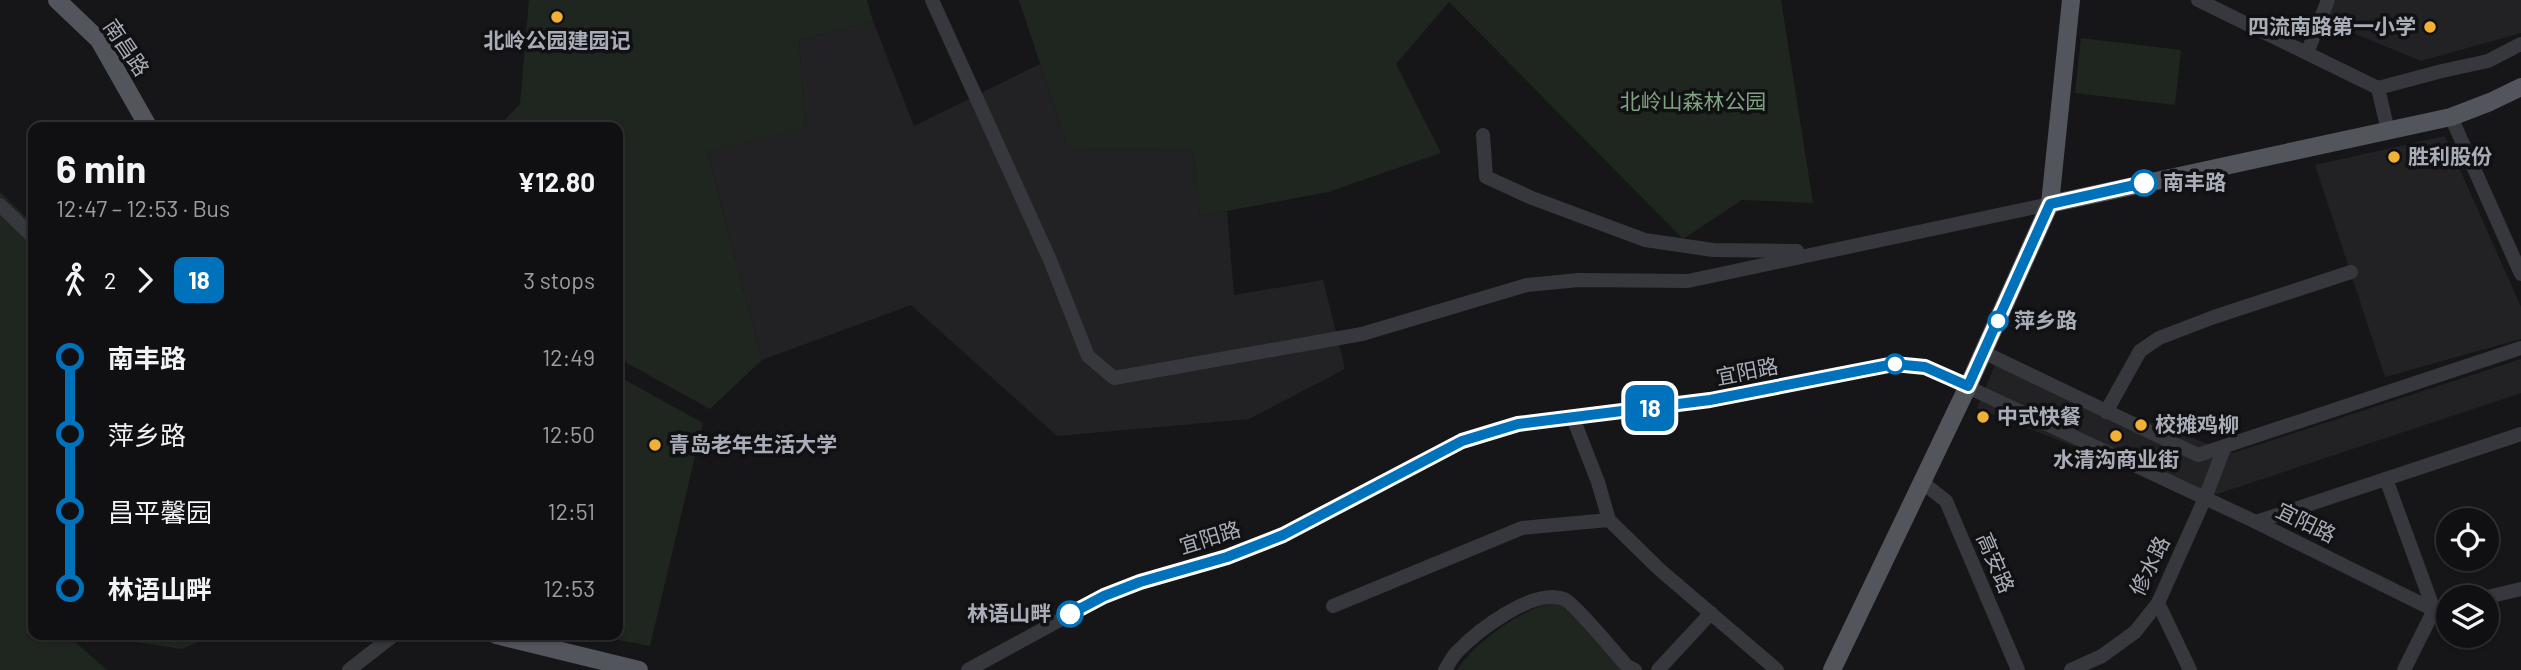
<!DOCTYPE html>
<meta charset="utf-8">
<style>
body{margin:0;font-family:Barlow,"Noto Sans SC",sans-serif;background:#1e1e20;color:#f1f3f6;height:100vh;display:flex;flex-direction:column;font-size:26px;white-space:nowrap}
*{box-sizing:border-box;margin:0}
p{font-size:23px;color:#9c9d9f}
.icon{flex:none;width:38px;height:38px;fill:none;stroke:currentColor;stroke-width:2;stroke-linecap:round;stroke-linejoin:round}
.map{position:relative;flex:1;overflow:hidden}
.details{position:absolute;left:28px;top:122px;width:595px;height:518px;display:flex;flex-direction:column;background:#101012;border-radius:14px;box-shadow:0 2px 5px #0004,0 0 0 2px #303032}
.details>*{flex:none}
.badge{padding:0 14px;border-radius:10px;font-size:24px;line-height:46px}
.fabs{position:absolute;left:2436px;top:508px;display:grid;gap:14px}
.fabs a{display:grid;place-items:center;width:63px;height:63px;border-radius:50%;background:#101012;box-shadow:0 2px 5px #0004,0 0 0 2px #303032;font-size:35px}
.map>.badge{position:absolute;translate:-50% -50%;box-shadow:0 0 0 4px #fff}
.legs{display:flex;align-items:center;gap:10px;height:77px;padding:0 28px;font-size:23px}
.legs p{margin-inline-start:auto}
.headline{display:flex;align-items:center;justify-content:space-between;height:119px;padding:0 28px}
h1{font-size:38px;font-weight:700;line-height:52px}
ul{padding:0 28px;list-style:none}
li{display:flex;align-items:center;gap:24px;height:77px;font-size:26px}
li i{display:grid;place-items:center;width:10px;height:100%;margin:0 9px;background:currentColor}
li i::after{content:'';width:18px;height:18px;margin:-9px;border:5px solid;border-radius:50%;background:#101012}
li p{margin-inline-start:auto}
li:first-child i{background:linear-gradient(#0000 50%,currentColor 0)}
li:last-child i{background:linear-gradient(currentColor 50%,#0000 0)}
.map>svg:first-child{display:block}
.built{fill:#222225}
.green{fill:#1e261f}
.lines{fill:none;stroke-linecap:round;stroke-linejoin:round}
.minor{stroke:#37383d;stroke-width:14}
.major{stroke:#53555c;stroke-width:18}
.line-1-casing{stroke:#fff;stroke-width:16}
.line-1{stroke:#0072bc;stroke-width:10}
.poi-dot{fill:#f2b134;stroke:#111113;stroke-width:2.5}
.stop-1-dot{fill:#fff;stroke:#0072bc;stroke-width:3.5}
.labels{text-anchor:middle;stroke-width:7;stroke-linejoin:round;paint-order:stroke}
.poi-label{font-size:21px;font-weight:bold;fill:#a8adb8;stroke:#111113;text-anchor:start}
.street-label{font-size:21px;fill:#a8adb8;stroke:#111113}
.park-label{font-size:21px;fill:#7fa381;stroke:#111113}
.stop-label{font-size:21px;font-weight:bold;fill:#a8adb8;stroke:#111113;text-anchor:start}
</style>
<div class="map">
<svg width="2521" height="670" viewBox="0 0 2521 670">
<rect width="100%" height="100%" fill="#161618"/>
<!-- built -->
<g class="built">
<path d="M2336,0h185v33l-100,28 -97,-40z"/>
<path d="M873,21l41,105 126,-62 28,84 125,1 7,67 27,-5 7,84 89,-15 22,89 -96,50 -192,17 -146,-131 -149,55 -55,-210 98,-24 -6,-86z"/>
<path d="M2445,136l76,171v32l-136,38 -70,-212z"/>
<path d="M2521,359v34l-316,105 -228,-90 18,-43 238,88z"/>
</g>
<!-- green -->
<g class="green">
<path d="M529,0h338l6,21 -74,19 6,87 -98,24 55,209 -52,49 -92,-51v-230h-121l23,-24z"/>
<path d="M1019,0h762l32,203 -71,-3 -59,39 -234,-237 -53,62 45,89 -113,39 -128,24 -7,-67 -125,-1z"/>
<path d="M2081,38l100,12 -6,55 -100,-12z"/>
<path d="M0,192l33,32v371l-7,5 7,7v28h34l40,35h-107z"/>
<path d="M618,376l85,47 -53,223 -58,-11h26z"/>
<path d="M1556,602l10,3 61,65h-170c19,-29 65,-62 99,-68z"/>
<path d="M111,635h103l-32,14 -66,-10z"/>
</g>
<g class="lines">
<!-- minor -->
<g class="minor">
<path d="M932,0l118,260 38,96 26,22 248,-44 165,-49 52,-5 109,1 362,-77"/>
<path d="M2198,0l180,88 10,43"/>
<path d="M2307,53l21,-53"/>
<path d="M2378,88l64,-17 46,-10 33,-17"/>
<path d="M2451,117l70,157"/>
<path d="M1483,135l3,42 46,21 113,42 68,10 84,1"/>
<path d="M0,205l33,32"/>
<path d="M1983,352l215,103 323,-107"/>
<path d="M2106,412l34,-61 19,-13 55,-21 137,-45"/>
<path d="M1573,418l25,64 11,38 50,49 118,101"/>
<path d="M2386,479l48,131 -30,60"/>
<path d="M1922,482l24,19 72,169"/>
<path d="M2256,522l265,-88"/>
<path d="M2487,597l34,-8"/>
<path d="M2158,603l32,67"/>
<path d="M1333,606l189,-78 87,-8"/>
<path d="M349,670l45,-35"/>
<path d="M968,670l136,-74 55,-20 68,-19 56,-22 180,-94 55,-17 192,-24 184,-36 31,3 331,155 178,88 14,-4"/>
<path d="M1445,670c4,-6 7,-13 12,-18 20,-21 77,-65 107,-53 10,4 53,56 63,67l8,4"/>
<path d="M1658,670l53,-57"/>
<path d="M2071,670l31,-14 33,-24 23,-29 47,-105 20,-52"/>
</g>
<!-- major -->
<g class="major">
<path d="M57,0l42,40 50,88"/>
<path d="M2050,204l401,-87 39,-15 31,-15"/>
<path d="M496,635l143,35"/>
<path d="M1832,670l136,-284 82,-182 21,-204"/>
</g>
</g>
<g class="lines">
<defs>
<path id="line-1" d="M1070,614l34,-18 36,-14 87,-25 56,-22 179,-94 56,-17 192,-24 184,-36 31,3 43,19 82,-182 94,-21"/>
</defs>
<!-- line-1 casing -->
<use href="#line-1" class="line-1-casing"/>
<!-- line-1 -->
<use href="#line-1" class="line-1"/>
</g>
<!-- markers -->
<g class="poi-dot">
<circle cx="557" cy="17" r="7"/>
<circle cx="2430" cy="27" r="7"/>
<circle cx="2394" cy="157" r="7"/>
<circle cx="1983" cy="417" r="7"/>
<circle cx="2141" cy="425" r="7"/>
<circle cx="2116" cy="436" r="7"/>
<circle cx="655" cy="445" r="7"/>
</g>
<g class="stop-1-dot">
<circle cx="2144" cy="183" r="12"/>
<circle cx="1998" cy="321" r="9"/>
<circle cx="1895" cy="364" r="9"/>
<circle cx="1070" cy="614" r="12"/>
</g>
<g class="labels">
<!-- poi labels -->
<g class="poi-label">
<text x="2416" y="34" text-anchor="end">四流南路第一小学</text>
<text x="557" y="48" text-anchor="middle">北岭公园建园记</text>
<text x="2408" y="164">胜利股份</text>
<text x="1997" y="424">中式快餐</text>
<text x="2155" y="432">校摊鸡柳</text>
<text x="669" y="452">青岛老年生活大学</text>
<text x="2116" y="467" text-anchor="middle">水清沟商业街</text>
</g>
<!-- street labels -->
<g class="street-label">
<text transform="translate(126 48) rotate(56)" y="7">南昌路</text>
<text transform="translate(1747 372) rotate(-11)" y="7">宜阳路</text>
<text transform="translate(2306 523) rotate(26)" y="7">宜阳路</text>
<text transform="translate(1210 538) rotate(-17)" y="7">宜阳路</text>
<text transform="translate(1995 563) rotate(67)" y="7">高安路</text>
<text transform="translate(2150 566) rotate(-64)" y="7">修水路</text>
</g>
<!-- park labels -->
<g class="park-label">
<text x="1693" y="109">北岭山森林公园</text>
</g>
<!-- stop labels -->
<g class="stop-label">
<text x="2163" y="190">南丰路</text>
<text x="2014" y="328">萍乡路</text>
<text x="1051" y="621" text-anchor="end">林语山畔</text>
</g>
</g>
</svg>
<div class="fabs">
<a><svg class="icon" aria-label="locate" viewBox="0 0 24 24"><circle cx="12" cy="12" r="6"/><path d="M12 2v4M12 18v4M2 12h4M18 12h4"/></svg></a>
<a><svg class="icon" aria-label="layers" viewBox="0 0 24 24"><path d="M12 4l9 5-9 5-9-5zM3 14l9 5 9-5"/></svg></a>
</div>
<b class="badge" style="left:1650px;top:408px;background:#0072bc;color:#fff">18</b>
<section class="details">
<div class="headline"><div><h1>6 min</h1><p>12:47 – 12:53 · Bus</p></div><b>¥12.80</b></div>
<div class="legs"><svg class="icon" aria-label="walk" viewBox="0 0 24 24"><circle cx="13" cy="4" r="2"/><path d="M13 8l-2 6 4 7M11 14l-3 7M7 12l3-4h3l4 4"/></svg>2<svg class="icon" aria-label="forward" viewBox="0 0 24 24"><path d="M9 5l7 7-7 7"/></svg><b class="badge" style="background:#0072bc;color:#fff">18</b><p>3 stops</p></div>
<ul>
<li><i style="color:#0072bc"></i><b>南丰路</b><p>12:49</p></li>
<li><i style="color:#0072bc"></i><span>萍乡路</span><p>12:50</p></li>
<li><i style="color:#0072bc"></i><span>昌平馨园</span><p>12:51</p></li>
<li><i style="color:#0072bc"></i><b>林语山畔</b><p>12:53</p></li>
</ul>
</section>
</div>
